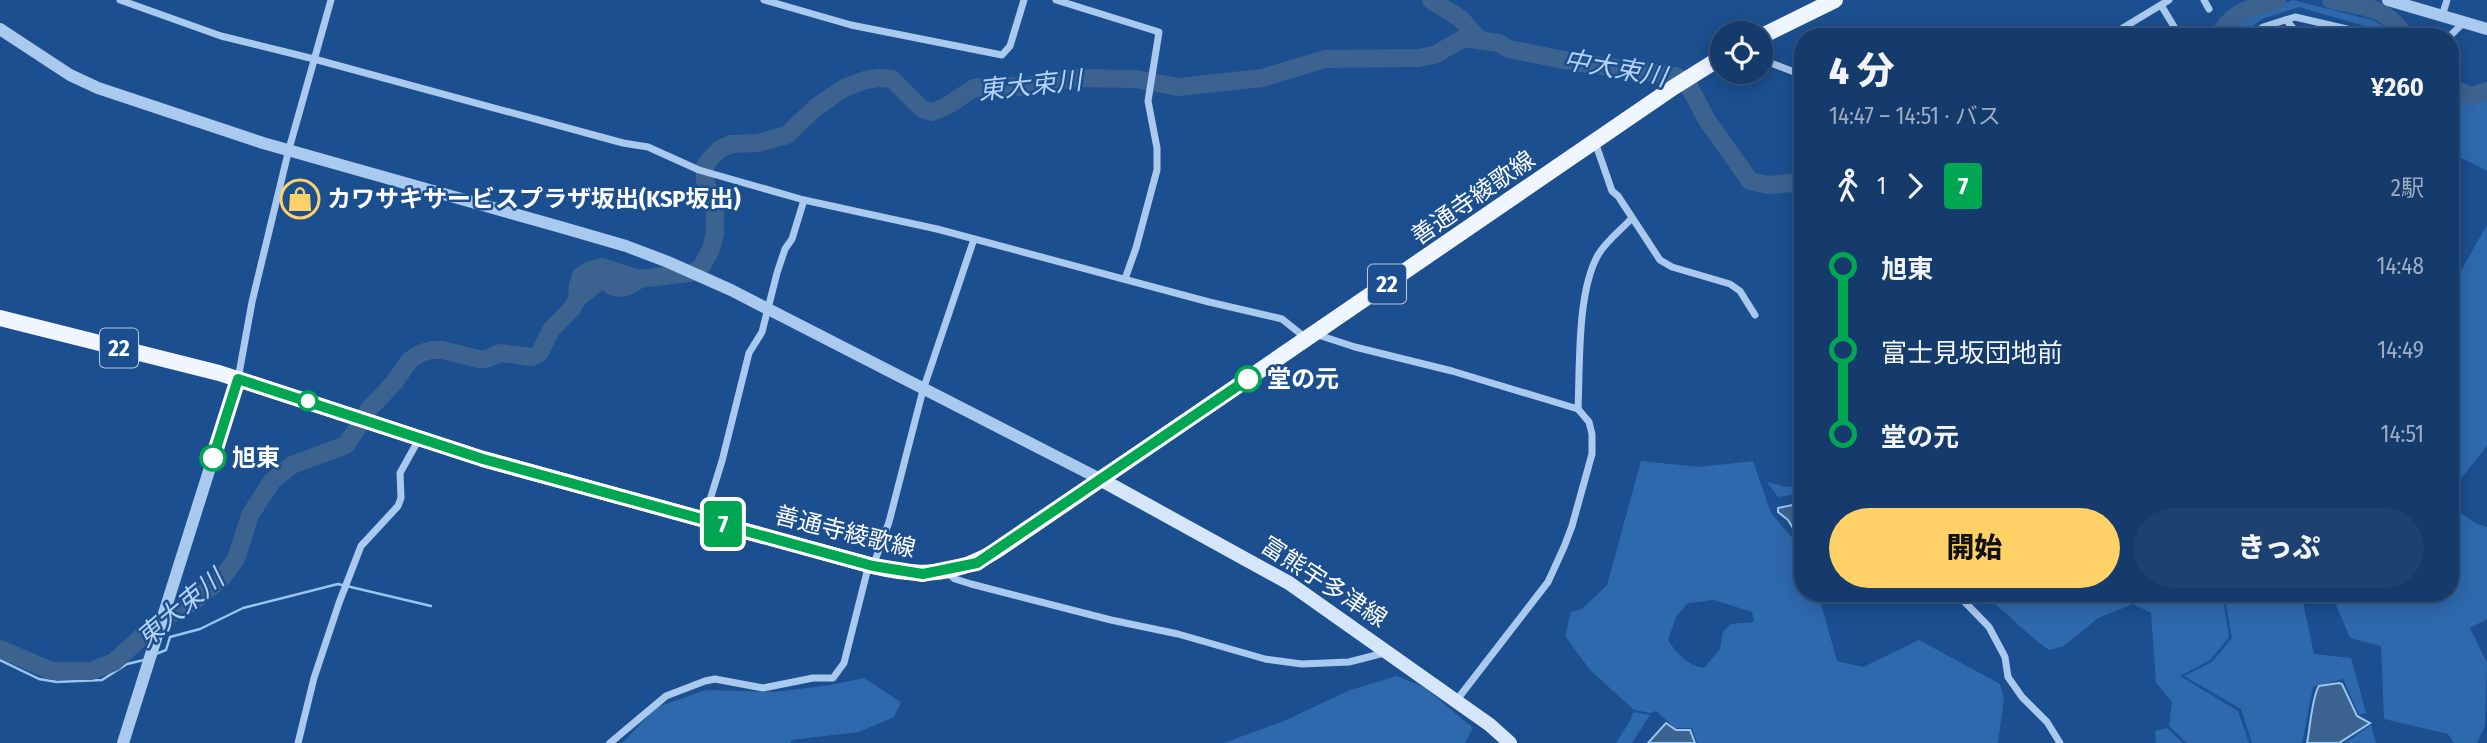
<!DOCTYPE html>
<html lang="ja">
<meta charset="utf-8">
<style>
body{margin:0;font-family:"Fira Sans Condensed","Noto Sans JP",sans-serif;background:#1d4271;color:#f1f3f6;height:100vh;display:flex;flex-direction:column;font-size:26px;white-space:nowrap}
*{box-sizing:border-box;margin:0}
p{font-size:23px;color:#9dadc1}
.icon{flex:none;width:38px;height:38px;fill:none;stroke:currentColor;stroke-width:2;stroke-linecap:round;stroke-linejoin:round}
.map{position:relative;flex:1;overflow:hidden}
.details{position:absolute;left:1794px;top:28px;width:665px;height:574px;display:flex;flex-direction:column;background:#143b6b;border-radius:28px;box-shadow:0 4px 18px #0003,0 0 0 2px #33557e}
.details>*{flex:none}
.badge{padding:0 14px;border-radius:5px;font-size:24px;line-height:46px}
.controls{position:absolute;left:1710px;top:21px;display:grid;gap:14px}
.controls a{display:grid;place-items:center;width:63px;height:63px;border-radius:50%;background:#143b6b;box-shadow:0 4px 18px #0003,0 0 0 2px #33557e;font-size:35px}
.map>.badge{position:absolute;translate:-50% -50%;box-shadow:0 0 0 4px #fff}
.legs{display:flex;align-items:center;gap:10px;height:77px;padding:0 35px;font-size:23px}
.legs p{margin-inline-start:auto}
.summary{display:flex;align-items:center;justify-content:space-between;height:119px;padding:0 35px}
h1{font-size:38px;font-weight:800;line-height:52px}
.cta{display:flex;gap:14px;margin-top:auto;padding:14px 35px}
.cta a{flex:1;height:80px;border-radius:42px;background:#ffd166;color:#111;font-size:28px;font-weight:800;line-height:80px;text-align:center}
.cta a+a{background:#1d4271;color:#f1f3f6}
ul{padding:0 35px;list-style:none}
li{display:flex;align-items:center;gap:24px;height:84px;font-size:26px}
li i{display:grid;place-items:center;width:10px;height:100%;margin:0 9px;background:currentColor}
li i::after{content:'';width:18px;height:18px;margin:-9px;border:5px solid;border-radius:50%;background:#143b6b}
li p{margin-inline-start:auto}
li:first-child i{background:linear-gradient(#0000 50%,currentColor 0)}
li:last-child i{background:linear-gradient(currentColor 50%,#0000 0)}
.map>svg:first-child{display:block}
.green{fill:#2e69ad;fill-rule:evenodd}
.water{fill:#3c6290;stroke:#9cc4f0;stroke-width:2}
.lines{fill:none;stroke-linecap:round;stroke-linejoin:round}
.stream{stroke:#9cc4f0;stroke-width:2.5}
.river{stroke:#3c6290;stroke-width:18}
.minor{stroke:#a9c9ee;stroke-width:7}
.tertiary{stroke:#a9c9ee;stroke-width:12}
.secondary{stroke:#d6e6fa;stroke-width:14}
.primary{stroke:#f0f6ff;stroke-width:16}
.line-1-casing{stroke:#fff;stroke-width:16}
.line-1{stroke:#00a651;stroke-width:10}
.stop-1-dot{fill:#fff;stroke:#00a651;stroke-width:3.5}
.labels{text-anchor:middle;stroke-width:5;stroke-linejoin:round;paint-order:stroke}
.shield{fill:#1b4f8f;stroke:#bbcadd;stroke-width:2}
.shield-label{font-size:23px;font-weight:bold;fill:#fff}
.street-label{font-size:24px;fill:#fff;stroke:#1b4f8f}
.poi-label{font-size:24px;font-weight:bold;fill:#fff;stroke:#1b4f8f;text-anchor:start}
.stop-label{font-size:24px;font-weight:bold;fill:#fff;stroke:#1b4f8f;text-anchor:start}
.water-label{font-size:26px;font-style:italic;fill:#b5d3f5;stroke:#1b4f8f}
</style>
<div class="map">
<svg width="2487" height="743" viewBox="0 0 2487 743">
<rect width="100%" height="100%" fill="#1b4f8f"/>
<!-- green -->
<g class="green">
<path d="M2293,0l79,20 12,6 10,11h-20l-10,-11 -65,-19 -37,12 -25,18h-12c15,-24 43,-28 68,-37z"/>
<path d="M2450,93l18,7 19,-5v76l-37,-19z"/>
<path d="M2487,225v221l-37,46v-221l9,3z"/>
<path d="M1641,461l58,6 54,-6 18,52 31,36v44h16l19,68 26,6 56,-27 81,44 4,14 -6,45h-301l-5,-15h-17l-19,-17 -6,2 -16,-3 -44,-40 -25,-34 6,-24 11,-3 25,-24zM1714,600l38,12 2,10 -23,2 -8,7 -3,18 -16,19c-16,-2 -28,-15 -36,-28l8,-23 12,-14z"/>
<path d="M1767,482l19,5 16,-2v8l-24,4z"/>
<path d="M2450,506l27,18 10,3v92l-17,9 17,35 -2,63 -8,17h-23l-6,-9 -64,-15 -3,-73 -31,-8 -19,-45h119z"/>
<path d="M1964,593h258l7,44 -19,23 -30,16 58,35 11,32h-62l-18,-17 3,-24 -16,-19 -5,-70 -18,-9 -35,14 -34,28 -14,4c-22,-13 -39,-35 -61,-50l-10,5z"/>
<path d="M2224,593h77l13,61 37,4 15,55 -7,2 -16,-36 -30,8 -11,56h-50l-11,-34 -57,-33 28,-14 20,-24z"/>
<path d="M1396,676l28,11 49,41 -8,15h-241l62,-23 62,-29z"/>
<path d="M864,678l37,24 -7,15 -35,15 -68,8v3h-169l35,-36 49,-17 69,2 56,-7z"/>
<path d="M1633,712l17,3 -18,28h-16l15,-24z"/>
<path d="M2371,725l5,18h-31z"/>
<path d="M2167,728l16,15h-27l-1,-12z"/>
</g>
<!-- water -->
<g class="water">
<path d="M1802,503v40l-14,-23 -10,-8v-4z"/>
<path d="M2339,683l3,1 15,32 13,7 -31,20h-32c3,-14 5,-47 12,-57z"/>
<path d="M1666,723l10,7h14l5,13h-47z"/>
</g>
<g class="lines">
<!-- stream -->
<g class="stream">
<path d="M156,654l10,-4 4,-13 30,-8 43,-21 95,-24 93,22"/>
<path d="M0,660l39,19 18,3 45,-2 25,-16 17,-4"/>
</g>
<!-- river -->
<g class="river">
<path d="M1431,0l29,18 19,21"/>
<path d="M2331,0c32,6 56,7 75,37"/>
<path d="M2218,37c16,-28 30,-27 59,-37"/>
<path d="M2450,88l22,8 15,-5"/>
<path d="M577,299l26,-21c4,2 6,6 9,8 9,5 21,-1 27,-7"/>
<path d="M0,649l52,22h39l23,-9 33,-30 26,-19 20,-11 30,-25 13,-18 14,-44 22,-34 20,-16 54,-20 24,-37 23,-24 17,-24 11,-7 10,-3h11l37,9h7l14,-6 32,4 7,-3 12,-24 22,-23 4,-8 1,-14 3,-9 9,-6 12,-3 37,12 57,-7 6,-6 9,-17 4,-15v-25l-10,-29v-14l4,-6 11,-11 11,-5 27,-1 29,-8 28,-27 29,-20 21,-8 14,-2 13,1 30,30 10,3 15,-6 27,-18 22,-3 25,2 53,-9 62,1 42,8 84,-9 63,-19 93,-1 16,-3 30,-17 35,5 10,6 65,13 101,14 11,5 21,39 43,61 18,4 34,-3"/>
</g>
<!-- minor -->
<g class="minor">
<path d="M120,0l101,36 93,23 309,84 25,4 51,23 105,30 133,29 272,73 73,17 25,20"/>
<path d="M764,0l87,25 151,30 8,-9 14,-46"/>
<path d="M1056,0l103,32 -11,69 9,47v22l-21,78 -11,31"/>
<path d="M2204,0l5,9"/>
<path d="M2161,5l15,25 -12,7"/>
<path d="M2442,16l5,-16"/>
<path d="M2286,20l15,17"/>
<path d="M2108,37l61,-37"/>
<path d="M2249,37l14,-10 32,-10 65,15 5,5"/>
<path d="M2449,37l14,-14"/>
<path d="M1760,59l42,16"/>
<path d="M1595,142l17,49 6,5 42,64 12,7 58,17 10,7 15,24"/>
<path d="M1315,334l40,13 97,24 126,38 11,13 3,12v20l-20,72 -8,21 -16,35 -92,119"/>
<path d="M238,379l14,-77 37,-153 42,-149"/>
<path d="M1578,409c2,-44 -1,-117 20,-154 8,-14 23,-25 33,-36"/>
<path d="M704,519l18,-58 27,-108 13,-21 15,-59 8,-24 7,-10 12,-39"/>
<path d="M873,566l16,-44 34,-132 51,-151"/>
<path d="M948,573l7,6 16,5 140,36 67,14 87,25 37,5 47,-2 39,-10"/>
<path d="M1956,593l33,34 16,30 3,20 14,20 25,25 13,21"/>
<path d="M298,743l16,-65 25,-75 22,-57 37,-40 3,-8 -1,-25 19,-34"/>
<path d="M610,743l56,-47 39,-15 10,-2 48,9 50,-10h20l11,-15 25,-99"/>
</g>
<!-- tertiary -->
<g class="tertiary">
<path d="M2388,0l99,29"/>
<path d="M0,29l70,46 28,13 165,55 294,83 69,20 42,16 63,28 369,189"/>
<path d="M123,743l115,-364"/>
</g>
<!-- secondary -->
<path class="secondary" d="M1100,479l189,104 201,142 20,18"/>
<!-- primary -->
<g class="primary">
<path d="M1760,37l75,-37"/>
<path d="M0,318l219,55 264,86 390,107c47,12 85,9 126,-17l675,-462 48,-30"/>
</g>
</g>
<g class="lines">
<defs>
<path id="line-1" d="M213,458l25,-79 245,80 390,107 50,8 54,-11 271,-184"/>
</defs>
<!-- line-1 casing -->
<use href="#line-1" class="line-1-casing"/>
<!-- line-1 -->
<use href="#line-1" class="line-1"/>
</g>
<!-- icons -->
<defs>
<symbol id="shop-ring" viewBox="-11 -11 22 22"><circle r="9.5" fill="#1b4f8f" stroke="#ffd166" stroke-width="1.5"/><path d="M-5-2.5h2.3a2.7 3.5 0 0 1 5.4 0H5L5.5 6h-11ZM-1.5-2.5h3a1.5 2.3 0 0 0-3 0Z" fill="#ffd166"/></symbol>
</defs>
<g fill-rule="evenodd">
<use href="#shop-ring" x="278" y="177" width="44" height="44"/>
</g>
<!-- markers -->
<g class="stop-1-dot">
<circle cx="1248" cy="379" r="12"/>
<circle cx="308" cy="401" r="9"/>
<circle cx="213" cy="458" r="12"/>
</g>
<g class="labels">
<!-- shield labels -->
<g class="shield">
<rect x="1368" y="264.5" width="38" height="39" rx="5"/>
<rect x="100" y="328.5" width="38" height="39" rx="5"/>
</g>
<g class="shield-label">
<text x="1387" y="292">22</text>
<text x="119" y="356">22</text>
</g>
<!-- street labels -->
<g class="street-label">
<text transform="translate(1473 198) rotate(-35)" y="8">善通寺綾歌線</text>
<text transform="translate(845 532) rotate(14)" y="8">善通寺綾歌線</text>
<text transform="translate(1324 582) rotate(33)" y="8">富熊宇多津線</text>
</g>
<!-- poi labels -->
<g class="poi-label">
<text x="327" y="207">カワサキサービスプラザ坂出(KSP坂出)</text>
</g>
<!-- stop labels -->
<g class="stop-label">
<text x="1267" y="387">堂の元</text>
<text x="232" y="466">旭東</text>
</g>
<!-- water labels -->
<g class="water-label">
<text transform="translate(1615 68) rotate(10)" y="9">中大束川</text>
<text transform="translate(1030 85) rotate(-6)" y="9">東大束川</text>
<text transform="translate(180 608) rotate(-40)" y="9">東大束川</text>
</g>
</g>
</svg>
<div class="controls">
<a><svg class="icon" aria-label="locate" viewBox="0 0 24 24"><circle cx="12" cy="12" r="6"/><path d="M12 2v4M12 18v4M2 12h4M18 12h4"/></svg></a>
</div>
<b class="badge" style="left:723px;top:524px;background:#00a651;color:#fff">7</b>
<section class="details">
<div class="summary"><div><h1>4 分</h1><p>14:47 – 14:51 · バス</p></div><b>¥260</b></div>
<div class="legs"><svg class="icon" aria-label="walk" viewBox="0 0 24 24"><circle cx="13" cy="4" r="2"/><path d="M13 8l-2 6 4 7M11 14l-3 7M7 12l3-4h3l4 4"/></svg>1<svg class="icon" aria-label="forward" viewBox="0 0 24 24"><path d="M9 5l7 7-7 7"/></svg><b class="badge" style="background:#00a651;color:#fff">7</b><p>2駅</p></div>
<ul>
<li><i style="color:#00a651"></i><b>旭東</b><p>14:48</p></li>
<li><i style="color:#00a651"></i><span>富士見坂団地前</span><p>14:49</p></li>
<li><i style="color:#00a651"></i><b>堂の元</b><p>14:51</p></li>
</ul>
<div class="cta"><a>開始</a><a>きっぷ</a></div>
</section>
</div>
